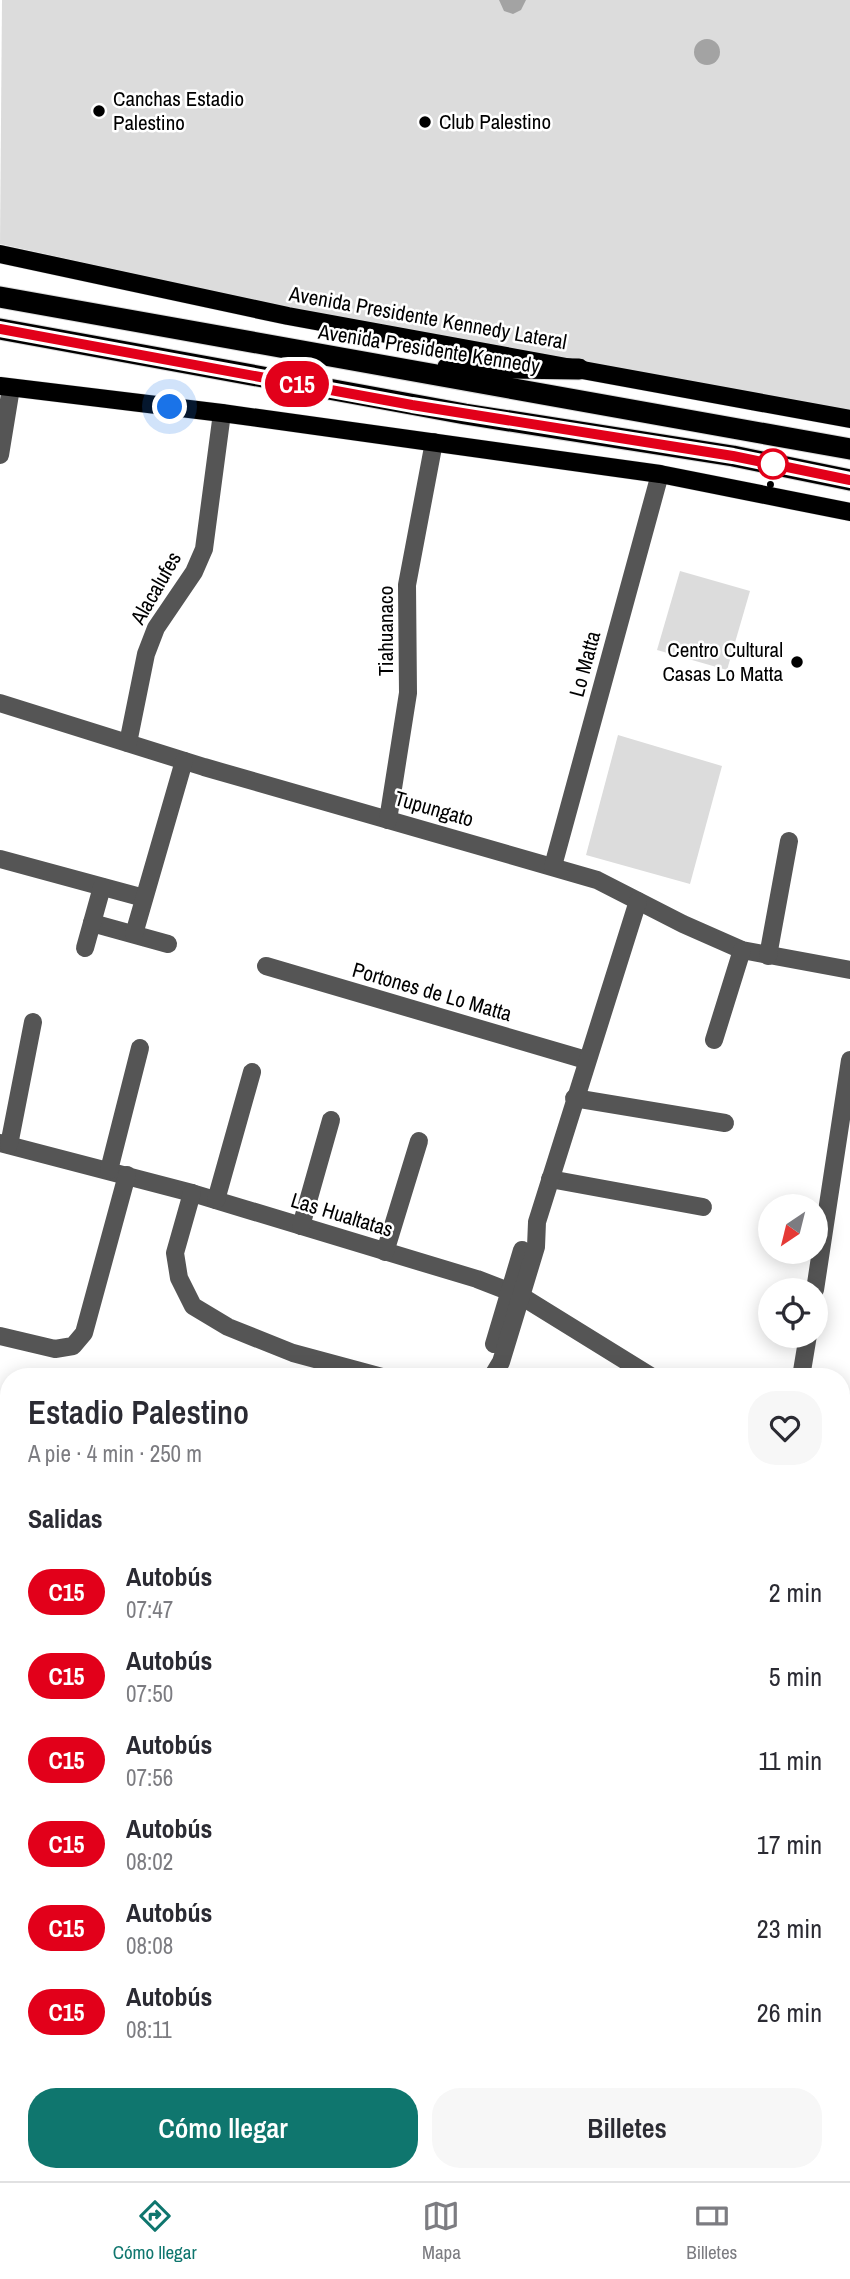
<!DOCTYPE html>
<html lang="es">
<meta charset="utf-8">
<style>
body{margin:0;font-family:"Archivo Narrow",sans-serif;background:#f7f7f7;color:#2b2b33;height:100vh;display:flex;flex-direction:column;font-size:26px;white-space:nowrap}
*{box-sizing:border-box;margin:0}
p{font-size:23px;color:#7c7c81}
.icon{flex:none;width:38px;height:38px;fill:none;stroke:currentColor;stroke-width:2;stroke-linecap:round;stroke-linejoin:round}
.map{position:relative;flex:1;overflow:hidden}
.side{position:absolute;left:0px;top:1368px;width:850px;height:814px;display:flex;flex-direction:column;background:#fff;border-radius:28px 28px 0 0;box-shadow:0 4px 18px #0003}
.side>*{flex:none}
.badge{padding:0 14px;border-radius:23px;font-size:24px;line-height:46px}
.needle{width:46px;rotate:215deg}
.controls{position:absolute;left:758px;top:1194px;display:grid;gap:14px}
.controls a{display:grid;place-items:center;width:70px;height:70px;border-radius:50%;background:#fff;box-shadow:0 4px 18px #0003;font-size:35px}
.you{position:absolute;width:35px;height:35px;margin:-18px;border:5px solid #fff;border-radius:50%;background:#1a73e8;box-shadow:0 0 0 10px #1a73e833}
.map>.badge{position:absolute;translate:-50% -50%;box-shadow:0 0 0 4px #fff}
h2{padding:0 28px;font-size:26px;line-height:63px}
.round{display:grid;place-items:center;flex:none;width:74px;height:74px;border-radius:28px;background:#f7f7f7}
.overview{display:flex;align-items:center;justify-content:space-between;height:119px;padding:0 28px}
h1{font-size:33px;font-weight:600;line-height:52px}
.action{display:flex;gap:14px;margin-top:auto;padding:14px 28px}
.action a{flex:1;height:80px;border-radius:28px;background:#0f766e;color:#fff;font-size:28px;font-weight:600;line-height:80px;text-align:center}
.action a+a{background:#f7f7f7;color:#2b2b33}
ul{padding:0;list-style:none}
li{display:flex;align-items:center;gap:21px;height:84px;padding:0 28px}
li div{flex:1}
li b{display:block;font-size:26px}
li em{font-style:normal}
li .badge{min-width:77px;font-weight:700;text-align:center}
.tabs{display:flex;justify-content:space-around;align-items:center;height:98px;border-top:2px solid #e1e1e2;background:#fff;font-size:19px;color:#7c7c81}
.tabs a{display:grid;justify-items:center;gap:4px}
.tabs .selected{color:#0f766e}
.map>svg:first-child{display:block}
.green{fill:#dcdcdc}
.water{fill:#a3a3a3}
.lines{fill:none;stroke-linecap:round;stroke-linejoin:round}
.major-casing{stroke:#dbdbdb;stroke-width:19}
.highway-casing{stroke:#dbdbdb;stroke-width:23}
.minor{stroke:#555;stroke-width:18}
.major{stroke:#000;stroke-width:18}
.highway{stroke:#000;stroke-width:21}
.line-casing{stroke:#fff;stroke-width:16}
.line{stroke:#e2001a;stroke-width:10}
.walk{stroke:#000;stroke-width:7;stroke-dasharray:0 12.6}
.poi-dot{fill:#000;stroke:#fff;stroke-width:2.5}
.stop-dot{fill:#fff;stroke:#e2001a;stroke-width:3.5}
.labels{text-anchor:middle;stroke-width:5;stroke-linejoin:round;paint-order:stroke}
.poi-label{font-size:21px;fill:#000;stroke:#fff;text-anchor:start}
.street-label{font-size:21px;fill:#000;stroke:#fff}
</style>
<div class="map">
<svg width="850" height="2181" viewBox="0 0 850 2181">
<rect width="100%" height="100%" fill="#fff"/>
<!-- green -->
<g class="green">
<path d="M2,0h848v418l-566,-111 -284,-63z"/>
<path d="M680,571l70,20 -23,79 -70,-20z"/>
<path d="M618,735l104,31 -32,118 -104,-29z"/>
<path d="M842,1519l8,6v30l-8,-2z"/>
</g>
<!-- water -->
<g class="water">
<path d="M499,0h27l-5,10 -8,4 -9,-3z"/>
<circle cx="707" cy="52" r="13"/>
</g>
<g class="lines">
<defs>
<g id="major">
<path d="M0,254l288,62 562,103"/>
<path d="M0,386l222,27 438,61 190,38"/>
<path d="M0,2134l9,2"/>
<path d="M0,2156l9,2"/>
<path d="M87,2174l39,7"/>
<path d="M204,2174l40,7"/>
</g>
<g id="highway">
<path d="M0,297l850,152"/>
<path d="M0,329l465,85 268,42 117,24"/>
<path d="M448,367l131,2"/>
</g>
</defs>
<!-- major casing -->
<use href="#major" class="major-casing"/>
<!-- highway casing -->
<use href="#highway" class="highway-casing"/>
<!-- minor -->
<g class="minor">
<path d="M0,455l11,-67"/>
<path d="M0,703l204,64 393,113 86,44 59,26 108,20"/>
<path d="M128,743l18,-89 10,-26 38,-56 10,-23 18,-136"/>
<path d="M388,820l20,-127 -1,-108 27,-143"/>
<path d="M0,859l144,39"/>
<path d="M553,866l107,-392"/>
<path d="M92,923l76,21"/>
<path d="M134,934l50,-173"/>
<path d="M85,948l17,-61"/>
<path d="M768,956l21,-115"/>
<path d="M266,966l320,94"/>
<path d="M714,1040l28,-90"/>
<path d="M574,1098l151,25"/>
<path d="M0,1143l192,50 285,86 44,17 131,81"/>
<path d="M9,1145l24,-123"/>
<path d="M109,1170l31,-122"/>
<path d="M550,1179l153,28"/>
<path d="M192,1193l-17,60 4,25 14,28 35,21 65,26 89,24"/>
<path d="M216,1200l36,-128"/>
<path d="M301,1226l30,-106"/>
<path d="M385,1252l34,-111"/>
<path d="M815,1290l35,-230"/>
<path d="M0,1336l55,13 18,-3 11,-13 43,-158"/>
<path d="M494,1344l28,-94"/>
<path d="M492,1377l9,-15 35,-115 1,-25 101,-321"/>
<path d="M801,1377l7,-42"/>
<path d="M0,1477l9,1"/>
<path d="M842,1496l8,5"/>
<path d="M842,1559l8,1"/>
<path d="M0,1583l9,-36"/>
<path d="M842,1676l8,1"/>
<path d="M0,1804l9,2"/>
<path d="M842,1819l8,1"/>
<path d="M844,2035l6,-22"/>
<path d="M465,2181l2,-7"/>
<path d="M645,2181l1,-7"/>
<path d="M808,2181l2,-7"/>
</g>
<!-- major -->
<use href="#major" class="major"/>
<!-- highway -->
<use href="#highway" class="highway"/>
</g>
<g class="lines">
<defs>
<path id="line" d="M0,329l412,76 321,51 117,24"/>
</defs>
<!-- line casing -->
<use href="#line" class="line-casing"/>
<!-- line -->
<use href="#line" class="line"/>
<!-- walk -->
<path class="walk" d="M170,407l490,67 109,22 4,-32"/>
</g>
<!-- markers -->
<g class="poi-dot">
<circle cx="99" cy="111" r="7"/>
<circle cx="425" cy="122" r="7"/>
<circle cx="797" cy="662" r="7"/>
</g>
<circle class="stop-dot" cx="773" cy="464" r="14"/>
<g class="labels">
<!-- poi labels -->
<g class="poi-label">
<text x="113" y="106">Canchas Estadio<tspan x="113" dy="24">Palestino</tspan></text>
<text x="439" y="129">Club Palestino</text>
<text x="783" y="657" text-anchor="end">Centro Cultural<tspan x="783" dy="24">Casas Lo Matta</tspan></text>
</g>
<!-- street labels -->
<g class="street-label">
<text transform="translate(428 318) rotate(10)" y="7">Avenida Presidente Kennedy Lateral</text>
<text transform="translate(429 349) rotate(9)" y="7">Avenida Presidente Kennedy</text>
<text transform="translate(156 588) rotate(-60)" y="7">Alacalufes</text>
<text transform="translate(386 631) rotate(-90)" y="7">Tiahuanaco</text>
<text transform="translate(585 664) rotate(-75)" y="7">Lo Matta</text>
<text transform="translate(434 809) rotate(16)" y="7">Tupungato</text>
<text transform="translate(432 992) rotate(16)" y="7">Portones de Lo Matta</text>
<text transform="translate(342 1215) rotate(17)" y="7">Las Hualtatas</text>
</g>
</g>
</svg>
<div class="controls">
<a><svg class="needle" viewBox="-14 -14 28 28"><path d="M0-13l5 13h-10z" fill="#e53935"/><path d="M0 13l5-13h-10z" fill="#7c7c81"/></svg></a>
<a><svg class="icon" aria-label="locate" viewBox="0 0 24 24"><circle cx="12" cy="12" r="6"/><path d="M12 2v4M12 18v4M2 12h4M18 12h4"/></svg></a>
</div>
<div class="you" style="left:170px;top:407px"></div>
<b class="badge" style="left:297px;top:384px;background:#e2001a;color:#fff">C15</b>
<section class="side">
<div class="overview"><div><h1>Estadio Palestino</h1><p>A pie · 4 min · 250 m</p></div><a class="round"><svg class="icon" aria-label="heart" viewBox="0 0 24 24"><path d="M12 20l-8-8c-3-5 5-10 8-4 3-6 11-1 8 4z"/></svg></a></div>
<h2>Salidas</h2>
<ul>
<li><span class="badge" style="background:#e2001a;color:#fff">C15</span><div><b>Autobús</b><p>07:47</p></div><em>2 min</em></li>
<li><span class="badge" style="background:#e2001a;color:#fff">C15</span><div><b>Autobús</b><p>07:50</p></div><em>5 min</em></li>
<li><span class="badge" style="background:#e2001a;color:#fff">C15</span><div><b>Autobús</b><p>07:56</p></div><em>11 min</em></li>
<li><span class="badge" style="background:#e2001a;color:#fff">C15</span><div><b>Autobús</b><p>08:02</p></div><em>17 min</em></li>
<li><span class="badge" style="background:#e2001a;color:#fff">C15</span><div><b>Autobús</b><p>08:08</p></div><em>23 min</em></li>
<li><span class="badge" style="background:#e2001a;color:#fff">C15</span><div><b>Autobús</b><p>08:11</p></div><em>26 min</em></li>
</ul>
<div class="action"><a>Cómo llegar</a><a>Billetes</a></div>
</section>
</div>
<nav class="tabs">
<a class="selected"><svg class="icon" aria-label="directions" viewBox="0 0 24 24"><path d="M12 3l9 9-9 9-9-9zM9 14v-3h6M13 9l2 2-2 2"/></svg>Cómo llegar</a>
<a><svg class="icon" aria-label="map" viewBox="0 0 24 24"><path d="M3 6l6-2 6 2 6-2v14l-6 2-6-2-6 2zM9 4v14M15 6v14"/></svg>Mapa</a>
<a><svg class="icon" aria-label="tickets" viewBox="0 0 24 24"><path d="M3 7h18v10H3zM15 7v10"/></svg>Billetes</a>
</nav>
